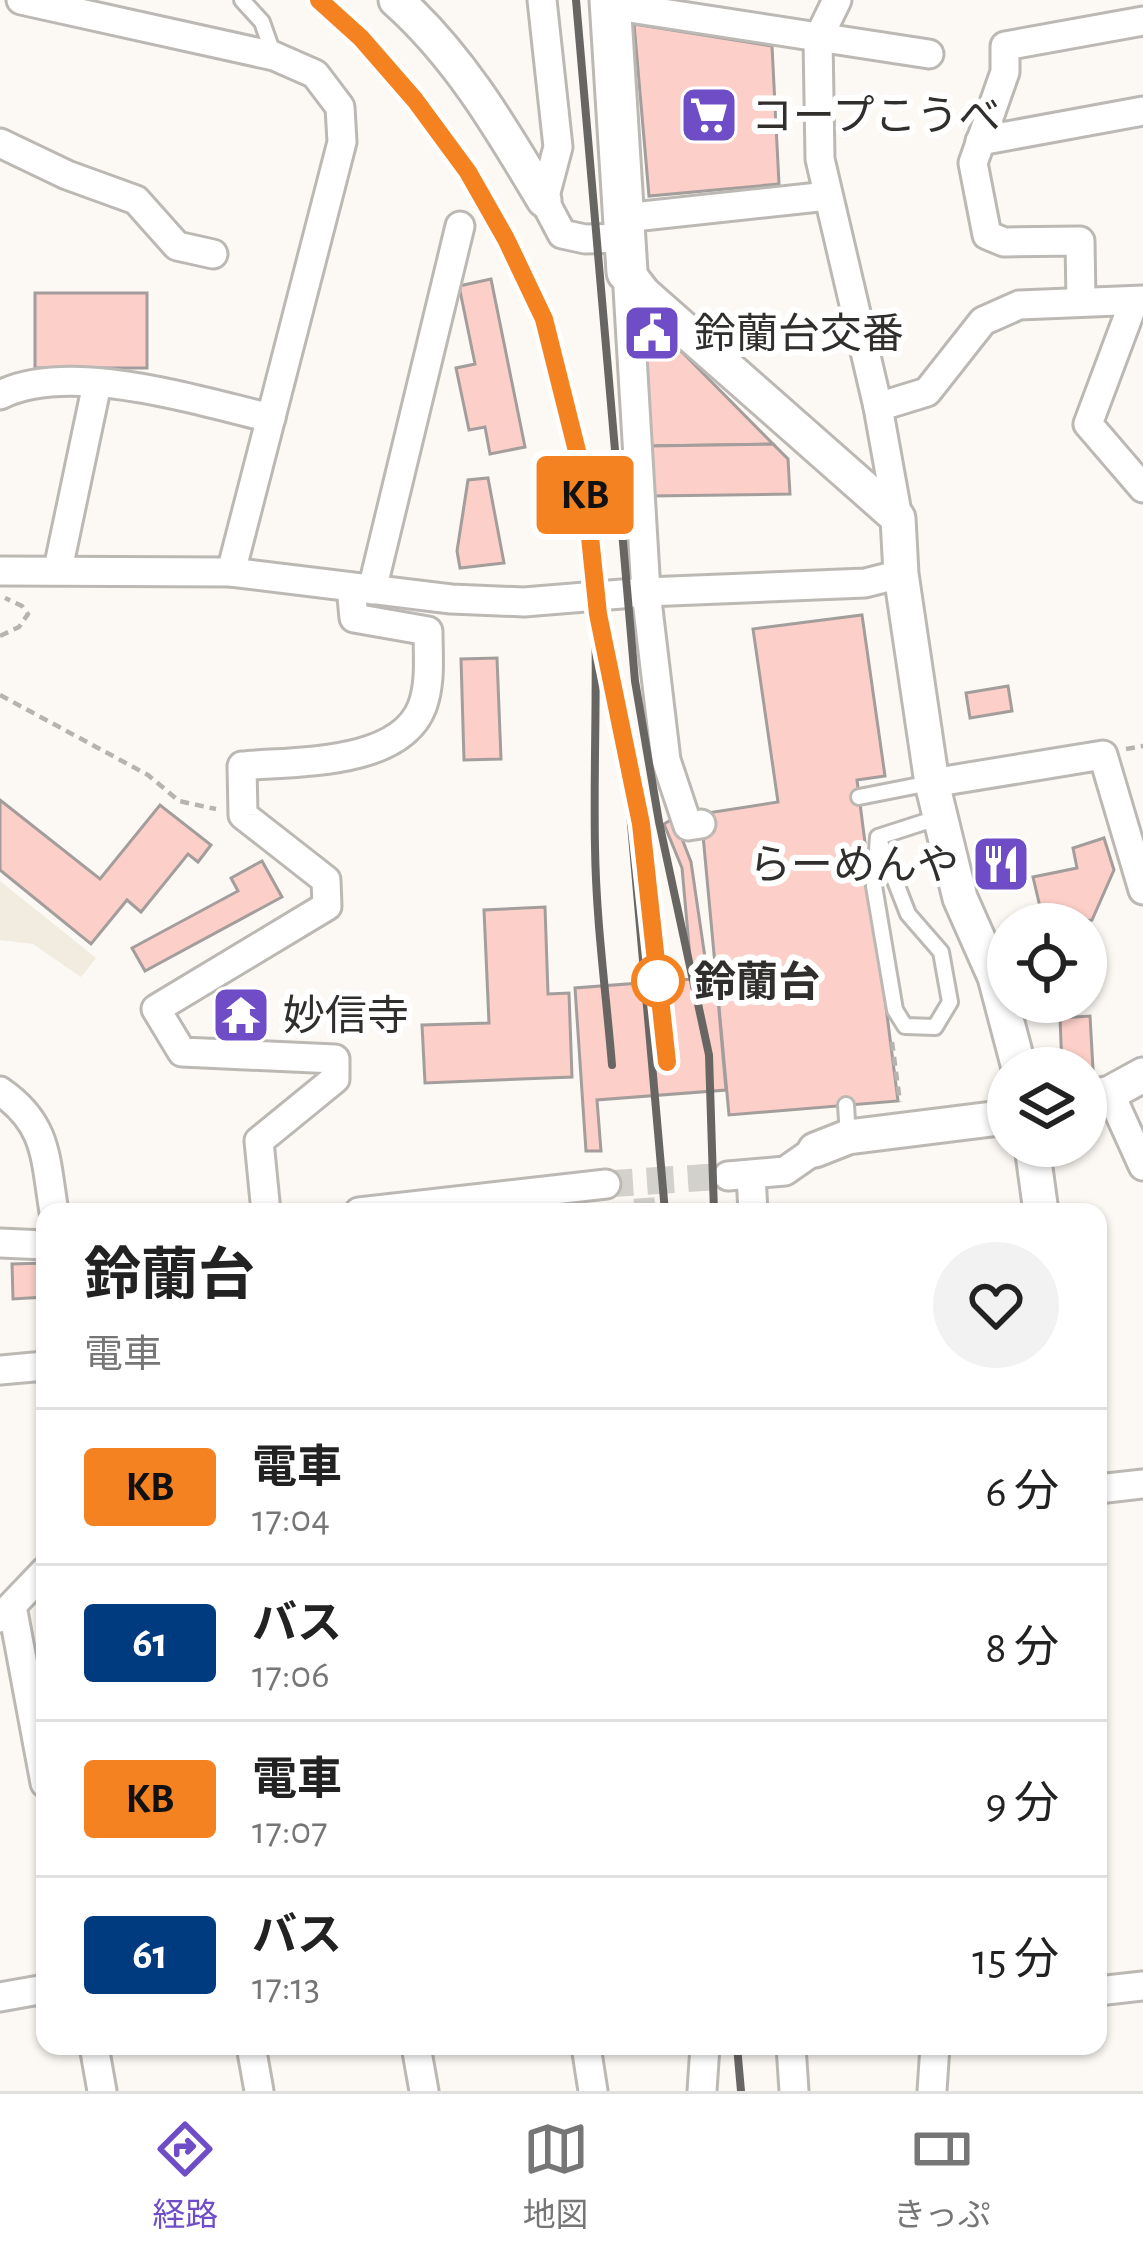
<!DOCTYPE html>
<html lang="ja">
<meta charset="utf-8">
<style>
body{margin:0;font-family:"Alegreya Sans","Noto Sans JP",sans-serif;background:#f2f2f2;color:#222;height:100vh;display:flex;flex-direction:column;font-size:45px;white-space:nowrap}
*{box-sizing:border-box;margin:0}
p{font-size:39px;color:#767676}
.icon{flex:none;width:66px;height:66px;fill:none;stroke:currentColor;stroke-width:2;stroke-linecap:round;stroke-linejoin:round}
.map{position:relative;flex:1;overflow:hidden}
.sheet{position:absolute;left:36px;top:1203px;width:1071px;height:852px;display:flex;flex-direction:column;background:#fff;border-radius:24px;box-shadow:0 3px 9px #0004}
.sheet>*{flex:none}
.badge{padding:0 24px;border-radius:9px;font-size:42px;line-height:78px}
.tools{position:absolute;left:987px;top:903px;display:grid;gap:24px}
.tools a{display:grid;place-items:center;width:120px;height:120px;border-radius:50%;background:#fff;box-shadow:0 3px 9px #0004;font-size:60px}
.map>.badge{position:absolute;translate:-50% -50%;box-shadow:0 0 0 6px #fff}
.round{display:grid;place-items:center;flex:none;width:126px;height:126px;border-radius:63px;background:#f2f2f2}
.overview{display:flex;align-items:center;justify-content:space-between;height:204px;padding:0 48px}
h1{font-size:57px;font-weight:700;line-height:90px}
ul{padding:0;list-style:none}
li{display:flex;align-items:center;gap:36px;height:156px;padding:0 48px;border-top:3px solid #e0e0e0}
li div{flex:1}
li b{display:block;font-size:45px}
li em{font-style:normal}
li .badge{min-width:132px;font-weight:700;text-align:center}
.tabs{display:flex;justify-content:space-around;align-items:center;height:168px;border-top:3px solid #e0e0e0;background:#fff;font-size:33px;color:#767676}
.tabs a{display:grid;justify-items:center;gap:6px}
.tabs .active{color:#6e4dc6}
.map>svg:first-child{display:block}
.built{fill:#f2ebe0}
.building{fill:#fccfc8;stroke:#a39d9c;stroke-width:3}
.lines{fill:none;stroke-linecap:round;stroke-linejoin:round}
.pedestrian-tunnel{stroke:#d3d1cc;stroke-width:21;stroke-dasharray:21 10;stroke-linecap:butt}
.minor-tunnel{stroke:#d3d1cc;stroke-width:27;stroke-dasharray:27 14;stroke-linecap:butt}
.service-casing{stroke:#bcb9b5;stroke-width:20}
.minor-casing{stroke:#bcb9b5;stroke-width:33}
.tertiary-casing{stroke:#bcb9b5;stroke-width:39}
.secondary-casing{stroke:#bcb9b5;stroke-width:45}
.path{stroke:#b6b4b0;stroke-width:4.5;stroke-dasharray:9 6;stroke-linecap:butt}
.service{stroke:#fff;stroke-width:14}
.minor{stroke:#fff;stroke-width:27}
.tertiary{stroke:#fff;stroke-width:33}
.secondary{stroke:#fff;stroke-width:39}
.rail{stroke:#676663;stroke-width:8}
.line-casing{stroke:#fff;stroke-width:27}
.line{stroke:#f58220;stroke-width:18}
.stop-dot{fill:#fff;stroke:#f58220;stroke-width:6}
.labels{text-anchor:middle;stroke-width:12;stroke-linejoin:round;paint-order:stroke}
.poi-label{font-size:42px;fill:#302f2d;stroke:#fff;text-anchor:start}
.stop-label{font-size:42px;font-weight:bold;fill:#302f2d;stroke:#fff;text-anchor:start}
</style>
<div class="map">
<svg width="1143" height="2091" viewBox="0 0 1143 2091">
<rect width="100%" height="100%" fill="#fcf9f4"/>
<!-- built -->
<path class="built" d="M0,881l96,77 -15,19 -48,-33 -33,-4z"/>
<!-- building -->
<g class="building">
<path d="M634,24l138,22 7,138 -130,12z"/>
<path d="M491,279l34,168 -35,7 -5,-27 -16,3 -13,-62 19,-4 -16,-78z"/>
<rect x="35" y="293" width="112" height="75"/>
<path d="M644,324h7l19,23 -25,1z"/>
<path d="M679,349l94,95 -123,2 -5,-96z"/>
<path d="M773,444l15,15 2,35 -138,2 -2,-50z"/>
<path d="M488,478l16,85 -44,5 -3,-17 11,-71z"/>
<path d="M862,615l23,161 -28,4 41,321 -169,14 -28,-301 77,-12 -25,-173z"/>
<path d="M497,658l4,101 -37,1 -3,-101z"/>
<path d="M1008,686l4,25 -42,7 -4,-25z"/>
<path d="M0,800l100,79 60,-74 51,40 -13,17 -10,-8 -47,58 -14,-12 -36,44 -91,-74z"/>
<path d="M674,818l17,44 17,116 8,-1 10,113 -129,10 4,51h-15l-11,-163 117,-9 -10,-111 -18,-44z"/>
<path d="M1104,838l10,32 -22,50 -48,4 -11,-47 44,-9 -4,-20z"/>
<path d="M262,861l20,36 -137,74 -13,-23 106,-57 -7,-13z"/>
<path d="M545,907l3,87 21,-1 3,84 -147,6 -3,-58 67,-2 -5,-113z"/>
<path d="M1090,1016l3,53 -31,-1 -2,-50z"/>
<path d="M45,1263v34l-32,2 -1,-35z"/>
</g>
<g class="lines">
<!-- pedestrian-tunnel -->
<path class="pedestrian-tunnel" d="M644,1198l1,14"/>
<!-- minor-tunnel -->
<path class="minor-tunnel" d="M606,1184l122,-8"/>
<defs>
<g id="service">
<path d="M242,0l20,22 12,34"/>
<path d="M859,797l71,-14"/>
<path d="M878,837l-4,49 21,124 10,16 30,1 15,-25 -9,-50 -33,-38 -30,-77 62,-20"/>
<path d="M846,1105l2,32"/>
</g>
<g id="minor">
<path d="M21,0l253,56 41,18 25,33 2,35 -111,430"/>
<path d="M542,0l16,147 -14,53 18,34 23,5 41,-1"/>
<path d="M837,0l-19,39 2,120 58,248 20,111"/>
<path d="M610,5l319,49"/>
<path d="M980,141l163,-30"/>
<path d="M0,143l67,32 69,25 41,46 36,8"/>
<path d="M624,218l204,-22"/>
<path d="M627,272l19,320 20,168 22,66 13,-2"/>
<path d="M1134,301l-46,123 55,64"/>
<path d="M1081,302l-1,-61 -76,1 -17,-7 -14,-72 32,-91v-26l138,-25"/>
<path d="M0,395c70,-35 197,6 271,23"/>
<path d="M878,407l49,-15 56,-71 36,-16 124,-5"/>
<path d="M58,569l39,-185"/>
<path d="M0,571l231,1 220,27 73,3 122,-10 219,-9 36,-9"/>
<path d="M372,590l88,-364"/>
<path d="M932,783l171,-28 40,135"/>
<path d="M0,1091c48,33 45,67 54,121"/>
<path d="M1110,1093l33,73"/>
<path d="M751,1175l2,37"/>
<path d="M728,1176l57,-5 30,-21"/>
<path d="M266,1212l-7,-71 76,-62v-20l-153,-7 -26,-43 171,-103 -1,-26 -83,-65 -1,-49c53,-5 157,0 180,-59 9,-24 6,-51 6,-76l-74,-13 -3,-31"/>
<path d="M359,1212l247,-28"/>
<path d="M0,1243l45,2"/>
<path d="M0,1370l45,-4"/>
<path d="M1098,1489l45,-5"/>
<path d="M12,1606l33,177"/>
<path d="M0,1618l45,-47"/>
<path d="M1098,1991l45,-5"/>
<path d="M0,1997l45,-8"/>
<path d="M94,2046l8,45"/>
<path d="M251,2046l8,45"/>
<path d="M416,2046l8,45"/>
<path d="M586,2046l7,45"/>
<path d="M791,2046l3,45"/>
<path d="M702,2091l3,-45"/>
<path d="M932,2091l3,-45"/>
</g>
<g id="tertiary">
<path d="M396,0c63,56 105,128 148,200"/>
<path d="M627,272l17,22 254,224 3,56 31,209 28,115 35,79 24,91"/>
<path d="M1086,1099l24,-6 33,-18"/>
<path d="M1032,1146l9,66"/>
<path d="M815,1150l33,-13 160,-20"/>
</g>
<path id="secondary" d="M610,0l17,272"/>
</defs>
<!-- service casing -->
<use href="#service" class="service-casing"/>
<!-- minor casing -->
<use href="#minor" class="minor-casing"/>
<!-- tertiary casing -->
<use href="#tertiary" class="tertiary-casing"/>
<!-- secondary casing -->
<use href="#secondary" class="secondary-casing"/>
<!-- path -->
<g class="path">
<path d="M0,636l19,-9 9,-13 -6,-8 -17,-8"/>
<path d="M0,695l148,80 31,26 37,8"/>
<path d="M1126,749l17,-3"/>
<path d="M892,1042l8,60"/>
</g>
<!-- service -->
<use href="#service" class="service"/>
<!-- minor -->
<use href="#minor" class="minor"/>
<!-- tertiary -->
<use href="#tertiary" class="tertiary"/>
<!-- secondary -->
<use href="#secondary" class="secondary"/>
<!-- rail -->
<g class="rail">
<path d="M319,0c163,146 253,329 272,547 9,100 2,201 4,300 1,73 11,146 17,218"/>
<path d="M576,0l59,681 24,141 50,233 5,157"/>
<path d="M617,664l48,548"/>
<path d="M737,2046l4,45"/>
</g>
</g>
<g class="lines">
<defs>
<path id="line" d="M319,0l42,38 54,62 53,72 38,67 38,80 40,160 14,135 43,210 26,238"/>
</defs>
<!-- line casing -->
<use href="#line" class="line-casing"/>
<!-- line -->
<use href="#line" class="line"/>
</g>
<!-- icons -->
<defs>
<symbol id="supermarket-square" viewBox="-11 -11 22 22"><rect x="-9" y="-9" width="18" height="18" rx="4" fill="#6e4dc6" stroke="#fff"/><path d="M-6-5.5h2.5l.6 2H6L4.5 2H-2.5L-4.4-4H-6ZM-1.5 3.2a1.3 1.3 0 1 0 .1 0ZM3 3.2a1.3 1.3 0 1 0 .1 0Z" fill="#fff"/></symbol>
<symbol id="civic-square" viewBox="-11 -11 22 22"><rect x="-9" y="-9" width="18" height="18" rx="4" fill="#6e4dc6" stroke="#fff"/><path d="M-.6-6.5H3V-4.5H.6V-3L4-1V1h2V6H-6V1h2V-1L-.6-3ZM-1.2 2.5V6h2.4V2.5Z" fill="#fff"/></symbol>
<symbol id="restaurant-square" viewBox="-11 -11 22 22"><rect x="-9" y="-9" width="18" height="18" rx="4" fill="#6e4dc6" stroke="#fff"/><path d="M-5-6h1v4h1v-4h1v4h1v-4h1v5L-1.5 .5V6h-2V.5L-5-1ZM5-6V6H3V1.5H1.5Q1.5-4 5-6Z" fill="#fff"/></symbol>
<symbol id="temple-square" viewBox="-11 -11 22 22"><rect x="-9" y="-9" width="18" height="18" rx="4" fill="#6e4dc6" stroke="#fff"/><path d="M0-6L5-2H3V0L6.5 2.5H4V6H1.5V3h-3V6H-4V2.5H-6.5L-3 0V-2H-5Z" fill="#fff"/></symbol>
</defs>
<g fill-rule="evenodd">
<use href="#supermarket-square" x="676" y="82" width="66" height="66"/>
<use href="#civic-square" x="619" y="300" width="66" height="66"/>
<use href="#restaurant-square" x="968" y="831" width="66" height="66"/>
<use href="#temple-square" x="208" y="982" width="66" height="66"/>
</g>
<!-- markers -->
<circle class="stop-dot" cx="658" cy="981" r="24"/>
<g class="labels">
<!-- poi labels -->
<g class="poi-label">
<text x="751" y="130">コープこうべ</text>
<text x="694" y="348">鈴蘭台交番</text>
<text x="959" y="879" text-anchor="end">らーめんや</text>
<text x="283" y="1030">妙信寺</text>
</g>
<!-- stop labels -->
<g class="stop-label">
<text x="694" y="996">鈴蘭台</text>
</g>
</g>
</svg>
<div class="tools">
<a><svg class="icon" aria-label="locate" viewBox="0 0 24 24"><circle cx="12" cy="12" r="6"/><path d="M12 2v4M12 18v4M2 12h4M18 12h4"/></svg></a>
<a><svg class="icon" aria-label="layers" viewBox="0 0 24 24"><path d="M12 4l9 5-9 5-9-5zM3 14l9 5 9-5"/></svg></a>
</div>
<b class="badge" style="left:585px;top:495px;background:#f58220;color:#111">KB</b>
<section class="sheet">
<div class="overview"><div><h1>鈴蘭台</h1><p>電車</p></div><a class="round"><svg class="icon" aria-label="heart" viewBox="0 0 24 24"><path d="M12 20l-8-8c-3-5 5-10 8-4 3-6 11-1 8 4z"/></svg></a></div>
<ul>
<li><span class="badge" style="background:#f58220;color:#111">KB</span><div><b>電車</b><p>17:04</p></div><em>6 分</em></li>
<li><span class="badge" style="background:#003b80;color:#fff">61</span><div><b>バス</b><p>17:06</p></div><em>8 分</em></li>
<li><span class="badge" style="background:#f58220;color:#111">KB</span><div><b>電車</b><p>17:07</p></div><em>9 分</em></li>
<li><span class="badge" style="background:#003b80;color:#fff">61</span><div><b>バス</b><p>17:13</p></div><em>15 分</em></li>
</ul>
</section>
</div>
<nav class="tabs">
<a class="active"><svg class="icon" aria-label="directions" viewBox="0 0 24 24"><path d="M12 3l9 9-9 9-9-9zM9 14v-3h6M13 9l2 2-2 2"/></svg>経路</a>
<a><svg class="icon" aria-label="map" viewBox="0 0 24 24"><path d="M3 6l6-2 6 2 6-2v14l-6 2-6-2-6 2zM9 4v14M15 6v14"/></svg>地図</a>
<a><svg class="icon" aria-label="tickets" viewBox="0 0 24 24"><path d="M3 7h18v10H3zM15 7v10"/></svg>きっぷ</a>
</nav>
